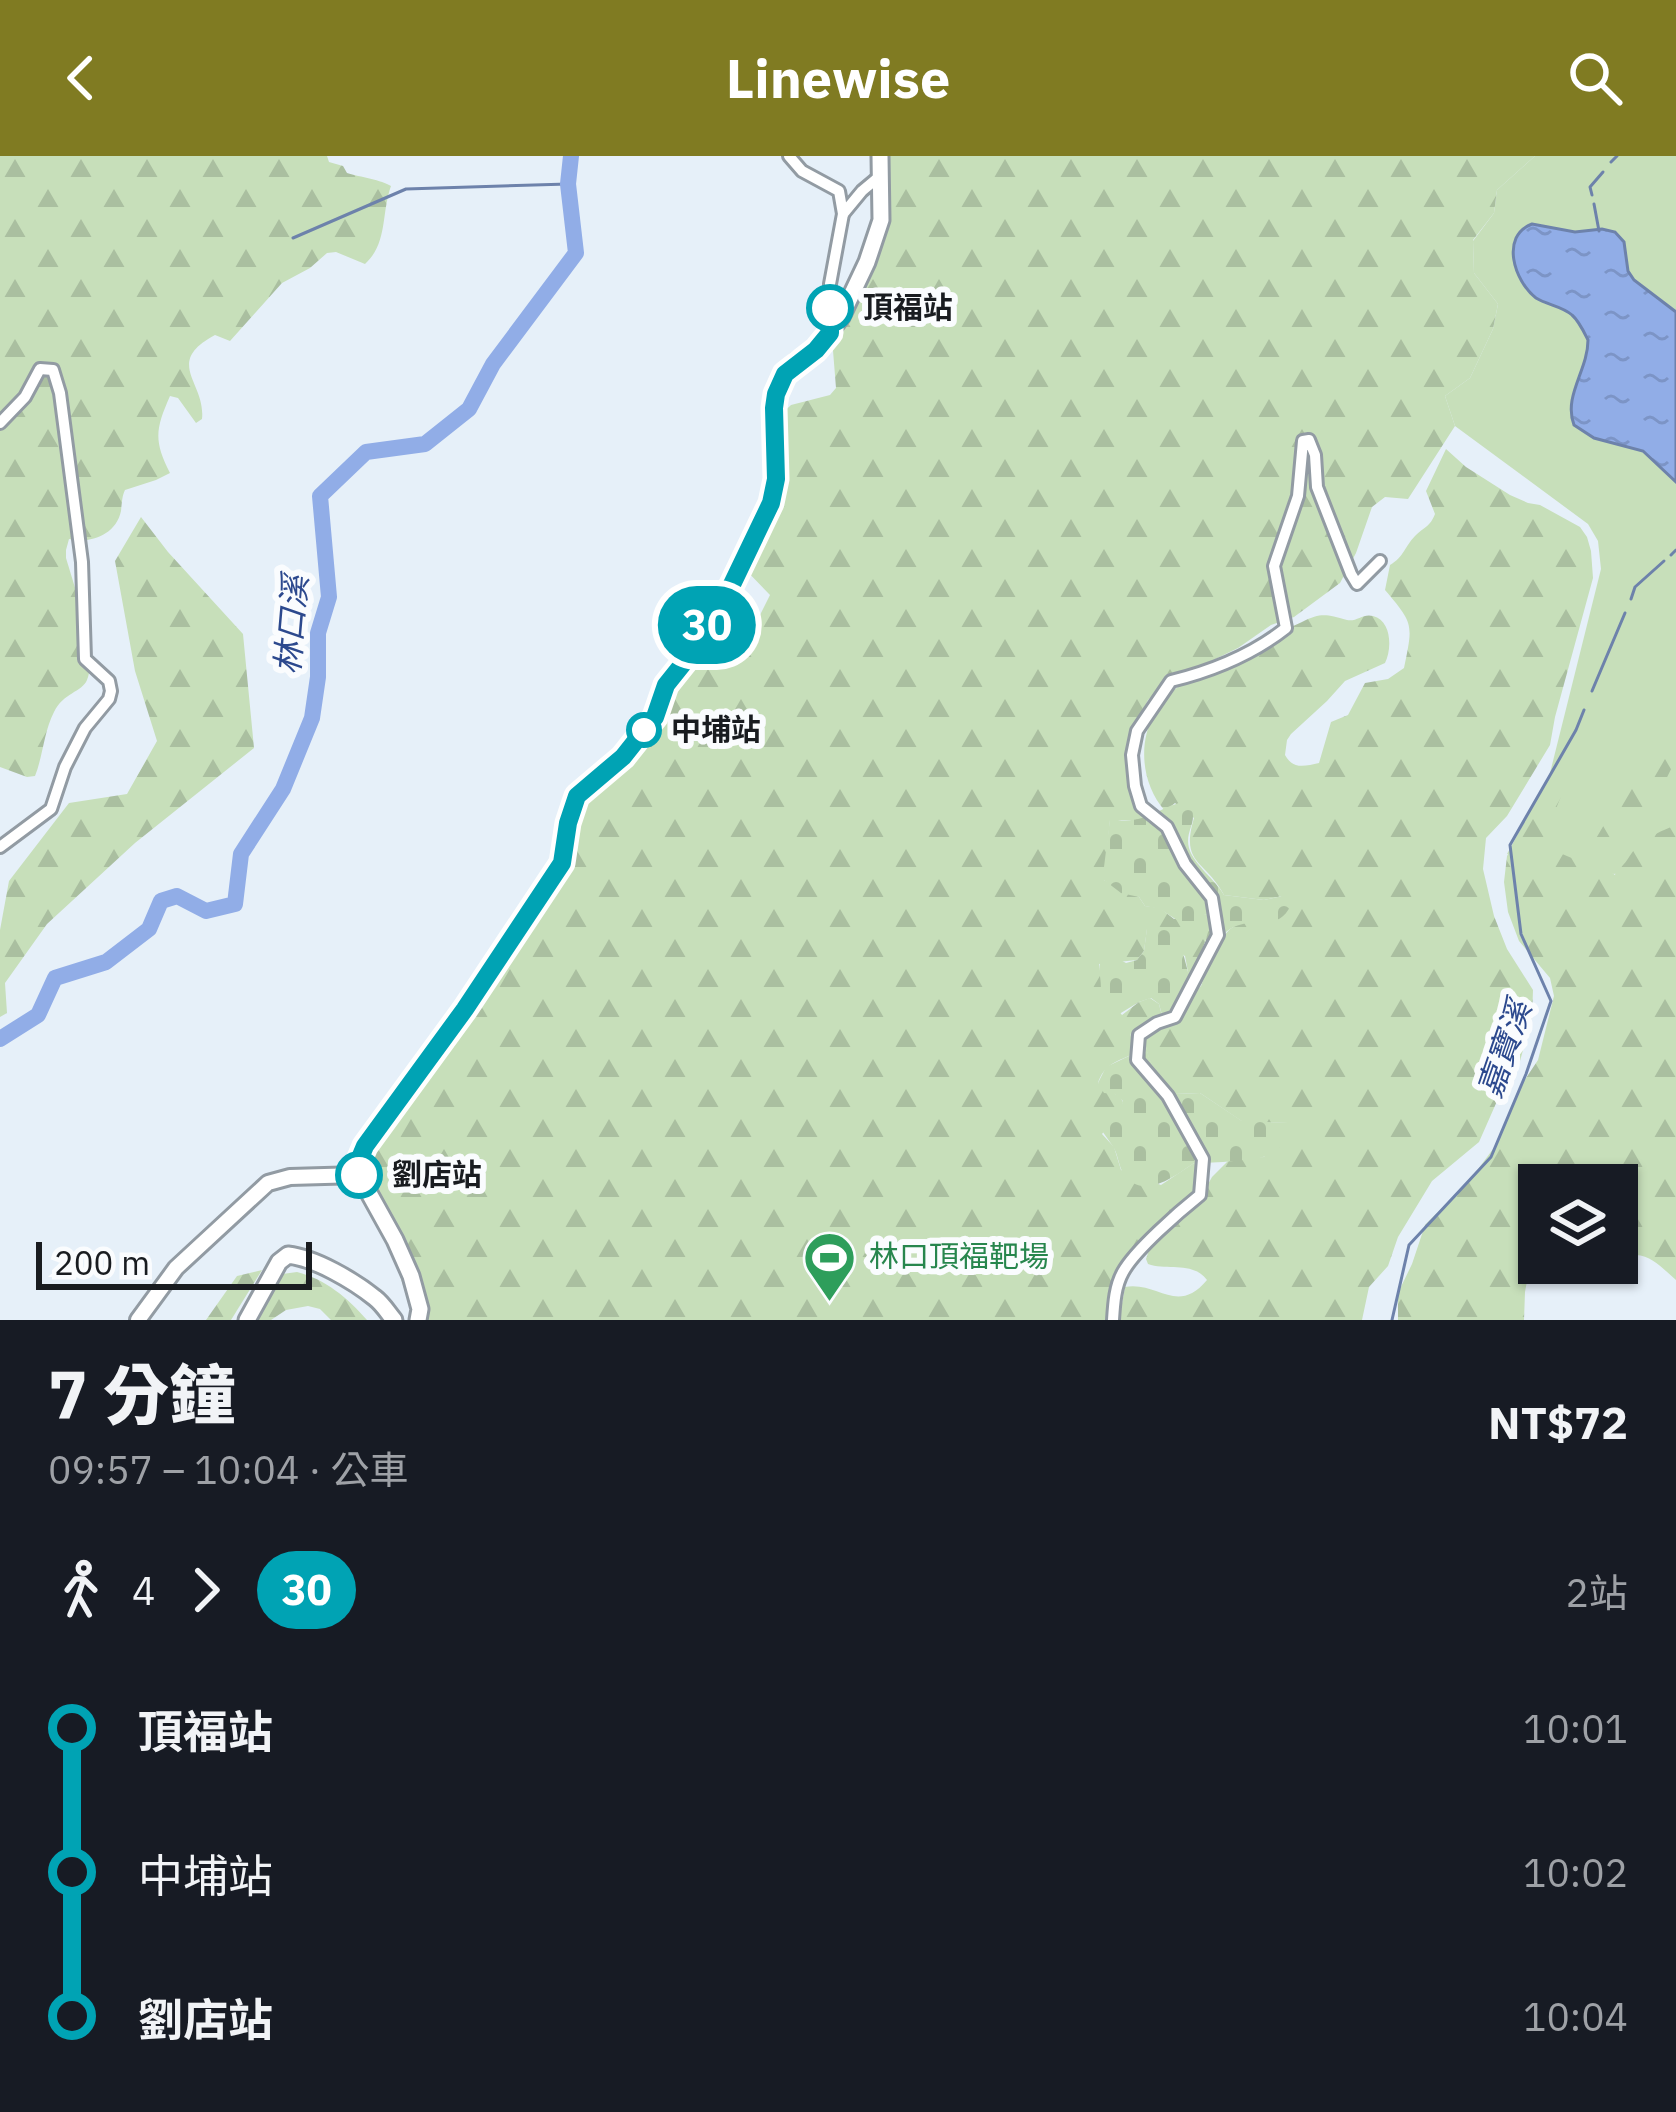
<!DOCTYPE html>
<html lang="zh-TW">
<meta charset="utf-8">
<style>
body{margin:0;font-family:"IBM Plex Sans","Noto Sans TC",sans-serif;background:#242831;color:#f1f3f6;height:100vh;display:flex;flex-direction:column;font-size:45px;white-space:nowrap}
*{box-sizing:border-box;margin:0}
p{font-size:39px;color:#9ea1a6}
.icon{flex:none;width:66px;height:66px;fill:none;stroke:currentColor;stroke-width:2;stroke-linecap:round;stroke-linejoin:round}
.map{position:relative;height:1164px;overflow:hidden}
.drawer{display:flex;flex-direction:column;background:#171b24;flex:1}
.drawer>*{flex:none}
.badge{padding:0 24px;border-radius:39px;font-size:42px;line-height:78px}
.tools{position:absolute;left:1518px;top:1008px;display:grid;gap:24px}
.tools a{display:grid;place-items:center;width:120px;height:120px;border-radius:0px;background:#171b24;box-shadow:0 3px 9px #0004;font-size:60px}
.scale{position:absolute;left:36px;bottom:30px;width:276px;box-sizing:border-box;padding-left:12px;border:6px solid #191c20;border-top:0;font-size:33px;line-height:42px;white-space:nowrap;color:#191c20;-webkit-text-stroke:9px #fafcfe;paint-order:stroke}
.map>.badge{position:absolute;translate:-50% -50%;box-shadow:0 0 0 6px #fff}
.legs{display:flex;align-items:center;gap:18px;height:132px;padding:0 48px;font-size:39px}
.legs p{margin-inline-start:auto}
.summary{display:flex;align-items:center;justify-content:space-between;height:204px;padding:0 48px}
h1{font-size:66px;font-weight:800;line-height:90px}
ul{padding:0 48px;list-style:none}
li{display:flex;align-items:center;gap:42px;height:144px;font-size:45px}
li i{display:grid;place-items:center;width:18px;height:100%;margin:0 15px;background:currentColor}
li i::after{content:'';width:30px;height:30px;margin:-15px;border:9px solid;border-radius:50%;background:#171b24}
li p{margin-inline-start:auto}
li:first-child i{background:linear-gradient(#0000 50%,currentColor 0)}
li:last-child i{background:linear-gradient(currentColor 50%,#0000 0)}
header{display:flex;justify-content:space-between;align-items:center;height:156px;padding:0 48px;background:#807b22;color:#fff;font-size:54px;font-weight:800}
.map>svg:first-child{display:block}
.green{fill:#c7dfba}
.forest{fill:url(#forest-firs)}
.cemetery{fill:url(#cemetery-stones)}
.water{fill:url(#water-ripples);stroke:#6d82ab;stroke-width:3}
.lines{fill:none;stroke-linecap:round;stroke-linejoin:round}
.stream{stroke:#6d82ab;stroke-width:3}
.river{stroke:#91ade7;stroke-width:16}
.minor-casing{stroke:#929ba3;stroke-width:16}
.tertiary-casing{stroke:#929ba3;stroke-width:20}
.secondary-casing{stroke:#929ba3;stroke-width:21}
.minor{stroke:#fff;stroke-width:10}
.tertiary{stroke:#fff;stroke-width:14}
.secondary{stroke:#fff;stroke-width:15}
.line-1-casing{stroke:#fff;stroke-width:27}
.line-1{stroke:#00a3b4;stroke-width:18}
.stop-1-dot{fill:#fff;stroke:#00a3b4;stroke-width:6}
.labels{text-anchor:middle;stroke-width:12;stroke-linejoin:round;paint-order:stroke}
.stop-label{font-size:30px;font-weight:bold;fill:#191c20;stroke:#fafcfe;text-anchor:start}
.leisure-label{font-size:30px;fill:#27864d;stroke:#fafcfe;text-anchor:start}
.water-label{font-size:33px;font-style:italic;fill:#2c498e;stroke:#fafcfe}
</style>
<header><svg class="icon" aria-label="back" viewBox="0 0 24 24"><path d="M15 5l-7 7 7 7"/></svg>Linewise<svg class="icon" aria-label="search" viewBox="0 0 24 24"><circle cx="10" cy="10" r="6"/><path d="M15 15l6 6"/></svg></header>
<div class="map">
<svg width="1676" height="1164" viewBox="0 0 1676 1164">
<defs>
<pattern id="forest-firs" width="22" height="20" patternUnits="userSpaceOnUse" patternTransform="scale(3)"><rect width="22" height="20" fill="#c7dfba"/><path d="M5 1l3.5 6h-7zM16 11l3.5 6h-7z" fill="#aabfa0"/></pattern>
<pattern id="cemetery-stones" width="16" height="16" patternUnits="userSpaceOnUse" patternTransform="scale(3)"><rect width="16" height="16" fill="#c7dfba"/><path d="M2 7V4a2 2 0 0 1 4 0v3zM10 15v-3a2 2 0 0 1 4 0v3z" fill="#aabfa0"/></pattern>
<pattern id="water-ripples" width="26" height="14" patternUnits="userSpaceOnUse" patternTransform="scale(3)"><rect width="26" height="14" fill="#91ade7"/><path d="M2 4q2-2 4 0t4 0M15 11q2-2 4 0t4 0" fill="none" stroke="#7c94c6"/></pattern>
</defs>
<rect width="100%" height="100%" fill="#e6f0f9"/>
<!-- green -->
<path class="green" d="M1535,0h141v685l-34,27 -28,6 -107,-20 42,-77 52,-208 -3,-28 -10,-17 -133,-98 -10,-30 25,-18 23,-49 5,-25 -24,-31 -1,-32 21,-28 3,-23z"/>
<!-- forest -->
<g class="forest">
<path d="M0,0h327l2,6 14,4 4,7c13,4 35,7 44,13 -10,28 -3,57 -26,78l-29,-12 -9,1 -17,15 -28,15 -52,58 -15,-6c-52,28 -9,47 -13,84l-6,4 -18,-25 -8,-2c-14,32 -17,44 0,77l-14,7 -31,10c-3,6 -3,13 -4,21 -5,24 -31,33 -52,28l-3,11v8c8,27 32,97 21,122 -5,12 -24,13 -33,32 -10,19 -11,44 -19,64l-8,1 -27,-10z"/>
<path d="M879,0h656l-38,34 -3,23 -21,27 1,33 24,31 -5,25 -23,49 -25,18 10,30 -47,73 -23,-2 -13,10 -16,46 -16,30 -46,34 -23,8 -33,23 -72,35 -18,17 -14,29 -6,24 18,58 -1,9h-35l-6,60 35,17 6,9 15,2 14,11 35,-5 3,10 -19,49 -5,-1 -3,-16 -38,-27 -3,22 -7,9 -38,4 4,28 19,23 17,-13 11,-4 9,6 3,12 -32,17 3,11 -2,11c-16,7 -27,10 -33,28l22,14 3,5 -1,6 -20,26 12,13 7,23 40,15 33,-22 10,3 -10,32 -52,40 -20,29 -10,53h-698l-23,-73 -28,-53 2,-40 204,-294 2,-25 24,-44 26,-32 26,-20 11,-13 68,-128 34,17 10,-20 -29,-30 32,-85 1,-59 17,-16 39,-10 6,-7 -4,-50 46,-114z"/>
<path d="M1446,293l20,18 44,28 18,8 12,2 40,22 7,10 4,14 2,27 -38,139 -5,28 -43,71 -21,22 -3,31 11,47 13,33 26,41 -1,28 -12,43 -15,22 -26,59 -47,39 -34,56 -10,29 -19,21 -7,33h-243l6,-33c33,-6 52,29 82,-7 -14,-19 -39,-9 -59,-16l-2,-5 6,-18 45,-37 15,-27 18,-18 34,-2 24,-34 -45,-1 -43,-29 -25,1c-17,-18 -29,-31 -30,-57l56,-51 17,-44 12,-13 52,-33 -18,4 -40,-5c-19,-36 -44,-30 -30,-77l-19,-15 -10,8c-34,-39 -26,-104 21,-129 11,-5 24,-7 35,-13 28,-13 53,-35 81,-47 20,-10 25,-7 45,-2 10,2 16,-7 26,-4 19,5 19,33 12,47l-40,18 -18,20 -36,33 -4,6 -2,15c8,15 20,11 34,8l12,-41 17,-7 17,-32 23,-4 16,-11c9,-44 10,-44 -19,-78l5,-25c14,-8 15,-19 25,-29 9,-9 15,-9 20,-22l-9,-23z"/>
<path d="M141,361l27,35 75,82 11,114 -119,95 -88,81 -42,59 2,30 -7,4v-87l9,-49 60,-78 58,-9 30,-53 -22,-70 -20,-110z"/>
<path d="M1676,565v38l-28,57 -16,12 -14,23 -12,9 -2,7 11,8 1,-5c12,-6 12,-15 21,-23 10,-10 26,-17 39,-22v455c-12,-10 -23,-24 -40,-25 -7,0 -13,2 -19,1v-71h-78v64l-9,16 -5,27 -1,28h-126v-27l14,-29 13,-39 45,-45 26,-35 28,-64 14,-21 16,-64 -4,-18 -31,-37 -11,-29 -4,-30 3,-26 46,-78 16,-1 -28,68 33,14 11,-2 29,-49 31,-37z"/>
<path d="M262,1114l-31,50h-25l31,-44z"/>
<path d="M297,1116c28,7 51,26 70,48h-36l-11,-11 -12,-3 -22,4 -15,10h-22l26,-45z"/>
</g>
<!-- cemetery -->
<path class="cemetery" d="M1188,645c13,21 -4,28 1,47 5,17 26,31 35,47l40,5 18,-4 11,4c-13,36 -38,14 -63,29 -19,12 -17,40 -30,57 -14,20 -35,37 -55,51 2,26 13,39 30,57l25,-1 42,28 46,2 11,5 -3,6c-10,7 -22,20 -33,23 -6,3 -63,7 -69,6 -19,13 -52,39 -71,10 -5,-9 -5,-20 -11,-28 -4,-6 -8,-11 -12,-17l21,-20 2,-7 -8,-7 -11,-1 -6,-10 8,-16 25,-12 2,-11 -3,-11c7,-15 22,-8 32,-18l-3,-11 -8,-6 -12,4 -23,14 -16,-9 -3,-5c9,-15 -1,-28 4,-43l10,-4 15,8 11,-3 7,-9 3,-23 11,-2 20,8 10,38 5,1 6,-9 13,-46 -3,-4 -5,1 -10,14 -5,-1 -29,-19 -15,-3 -6,-9 -18,-4 -17,-13 -1,-5 7,-56c38,7 47,-13 78,-18z"/>
<!-- water -->
<path class="water" d="M1532,68l43,8 27,-3 13,3 9,10 4,29 6,9 42,32v170l-33,-31 -49,-13 -20,-13c-11,-29 14,-55 14,-85 -4,-8 -9,-19 -16,-25 -10,-9 -25,-10 -36,-17 -22,-17 -36,-62 -4,-74z"/>
<g class="lines">
<!-- stream -->
<g class="stream">
<path d="M1611,6l6,-6"/>
<path d="M1592,39l-2,-8 13,-15"/>
<path d="M1594,48l5,27"/>
<path d="M293,82l113,-49 162,-5"/>
<path d="M1671,399l5,-5"/>
<path d="M1631,443l4,-12 29,-26"/>
<path d="M1592,535l33,-78"/>
<path d="M1392,1164l17,-75 82,-88 35,-83 25,-73 -30,-67 -11,-89 66,-115 8,-20"/>
</g>
<!-- river -->
<path class="river" d="M0,883l38,-24 17,-37 51,-16 43,-33 12,-28 16,-5 29,15 29,-7 6,-50 42,-65 29,-71 6,-41v-44l11,-36 -9,-101 46,-44 59,-8 44,-35 24,-45 83,-111 -8,-69 3,-28"/>
<defs>
<g id="minor">
<path d="M789,0l13,15 37,20 4,23 -13,70v44"/>
<path d="M843,58l19,-23 18,-15"/>
<path d="M0,267l25,-26 15,-28 13,1 7,23 22,169 3,97 24,22 2,10 -2,8 -24,29 -20,39 -14,42 -51,38"/>
<path d="M1113,1164c1,-16 2,-34 10,-48 12,-22 57,-61 77,-77l3,-36 -35,-63 -31,-36 2,-25 18,-12 18,-6 43,-82 -6,-37 -27,-34 -18,-37 -26,-21 -6,-20 -3,-31 5,-24 34,-50c41,-10 82,-27 115,-53l-12,-62 24,-70 5,-55 6,-1 6,15 2,32 34,87 6,10 23,-23"/>
</g>
<path id="tertiary" d="M138,1164l38,-52 92,-85 22,-6 69,-2"/>
<g id="secondary">
<path d="M247,1164l32,-58 9,-7c27,3 66,26 87,43 8,6 13,15 19,22"/>
<path d="M418,1164l2,-11 -9,-33 -16,-36 -36,-65 1,-17 5,-12 26,-32 74,-105 97,-146 6,-40 9,-27 46,-39 23,-29 8,-11 12,-32 20,-25 53,-86 32,-71 5,-24 -2,-71 2,-15 9,-19 12,-13 19,-11 25,-33 26,-55 14,-42 -1,-64"/>
</g>
</defs>
<!-- minor casing -->
<use href="#minor" class="minor-casing"/>
<!-- tertiary casing -->
<use href="#tertiary" class="tertiary-casing"/>
<!-- secondary casing -->
<use href="#secondary" class="secondary-casing"/>
<!-- minor -->
<use href="#minor" class="minor"/>
<!-- tertiary -->
<use href="#tertiary" class="tertiary"/>
<!-- secondary -->
<use href="#secondary" class="secondary"/>
</g>
<g class="lines">
<defs>
<path id="line-1" d="M359,1019l1,-17 5,-12 100,-137 97,-146 6,-40 9,-27 46,-39 23,-29 9,-11 11,-32 20,-25 39,-61 46,-96 5,-24 -2,-71 2,-14 9,-20 31,-24 14,-17v-25"/>
</defs>
<!-- line-1 casing -->
<use href="#line-1" class="line-1-casing"/>
<!-- line-1 -->
<use href="#line-1" class="line-1"/>
</g>
<!-- icons -->
<defs>
<symbol id="stadium-pin" viewBox="-11 -11 22 30"><path d="M0 17L-7.5 6A9.5 9.5 0 1 1 7.5 6Z" fill="#2e9e5b" stroke="#fafcfe"/><path d="M0-5a6.5 5 0 1 0 0 10a6.5 5 0 1 0 0-10ZM-3.5-1.8h7v3.6h-7Z" fill="#fff"/></symbol>
</defs>
<g fill-rule="evenodd">
<use href="#stadium-pin" x="800" y="1072" width="59" height="81"/>
</g>
<!-- markers -->
<g class="stop-1-dot">
<circle cx="830" cy="152" r="21"/>
<circle cx="644" cy="574" r="15"/>
<circle cx="359" cy="1019" r="21"/>
</g>
<g class="labels">
<!-- stop labels -->
<g class="stop-label">
<text x="863" y="162">頂福站</text>
<text x="671" y="584">中埔站</text>
<text x="392" y="1029">劉店站</text>
</g>
<!-- leisure labels -->
<g class="leisure-label">
<text x="869" y="1111">林口頂福靶場</text>
</g>
<!-- water labels -->
<g class="water-label">
<text transform="translate(291 469) rotate(-85)" y="12">林口溪</text>
<text transform="translate(1504 893) rotate(-71)" y="12">嘉寶溪</text>
</g>
</g>
</svg>
<div class="tools">
<a><svg class="icon" aria-label="layers" viewBox="0 0 24 24"><path d="M12 4l9 5-9 5-9-5zM3 14l9 5 9-5"/></svg></a>
</div>
<div class="scale">200 m</div>
<b class="badge" style="left:707px;top:469px;background:#00a3b4;color:#fff">30</b>
</div>
<section class="drawer">
<div class="summary"><div><h1>7 分鐘</h1><p>09:57 – 10:04 · 公車</p></div><b>NT$72</b></div>
<div class="legs"><svg class="icon" aria-label="walk" viewBox="0 0 24 24"><circle cx="13" cy="4" r="2"/><path d="M13 8l-2 6 4 7M11 14l-3 7M7 12l3-4h3l4 4"/></svg>4<svg class="icon" aria-label="forward" viewBox="0 0 24 24"><path d="M9 5l7 7-7 7"/></svg><b class="badge" style="background:#00a3b4;color:#fff">30</b><p>2站</p></div>
<ul>
<li><i style="color:#00a3b4"></i><b>頂福站</b><p>10:01</p></li>
<li><i style="color:#00a3b4"></i><span>中埔站</span><p>10:02</p></li>
<li><i style="color:#00a3b4"></i><b>劉店站</b><p>10:04</p></li>
</ul>
</section>
